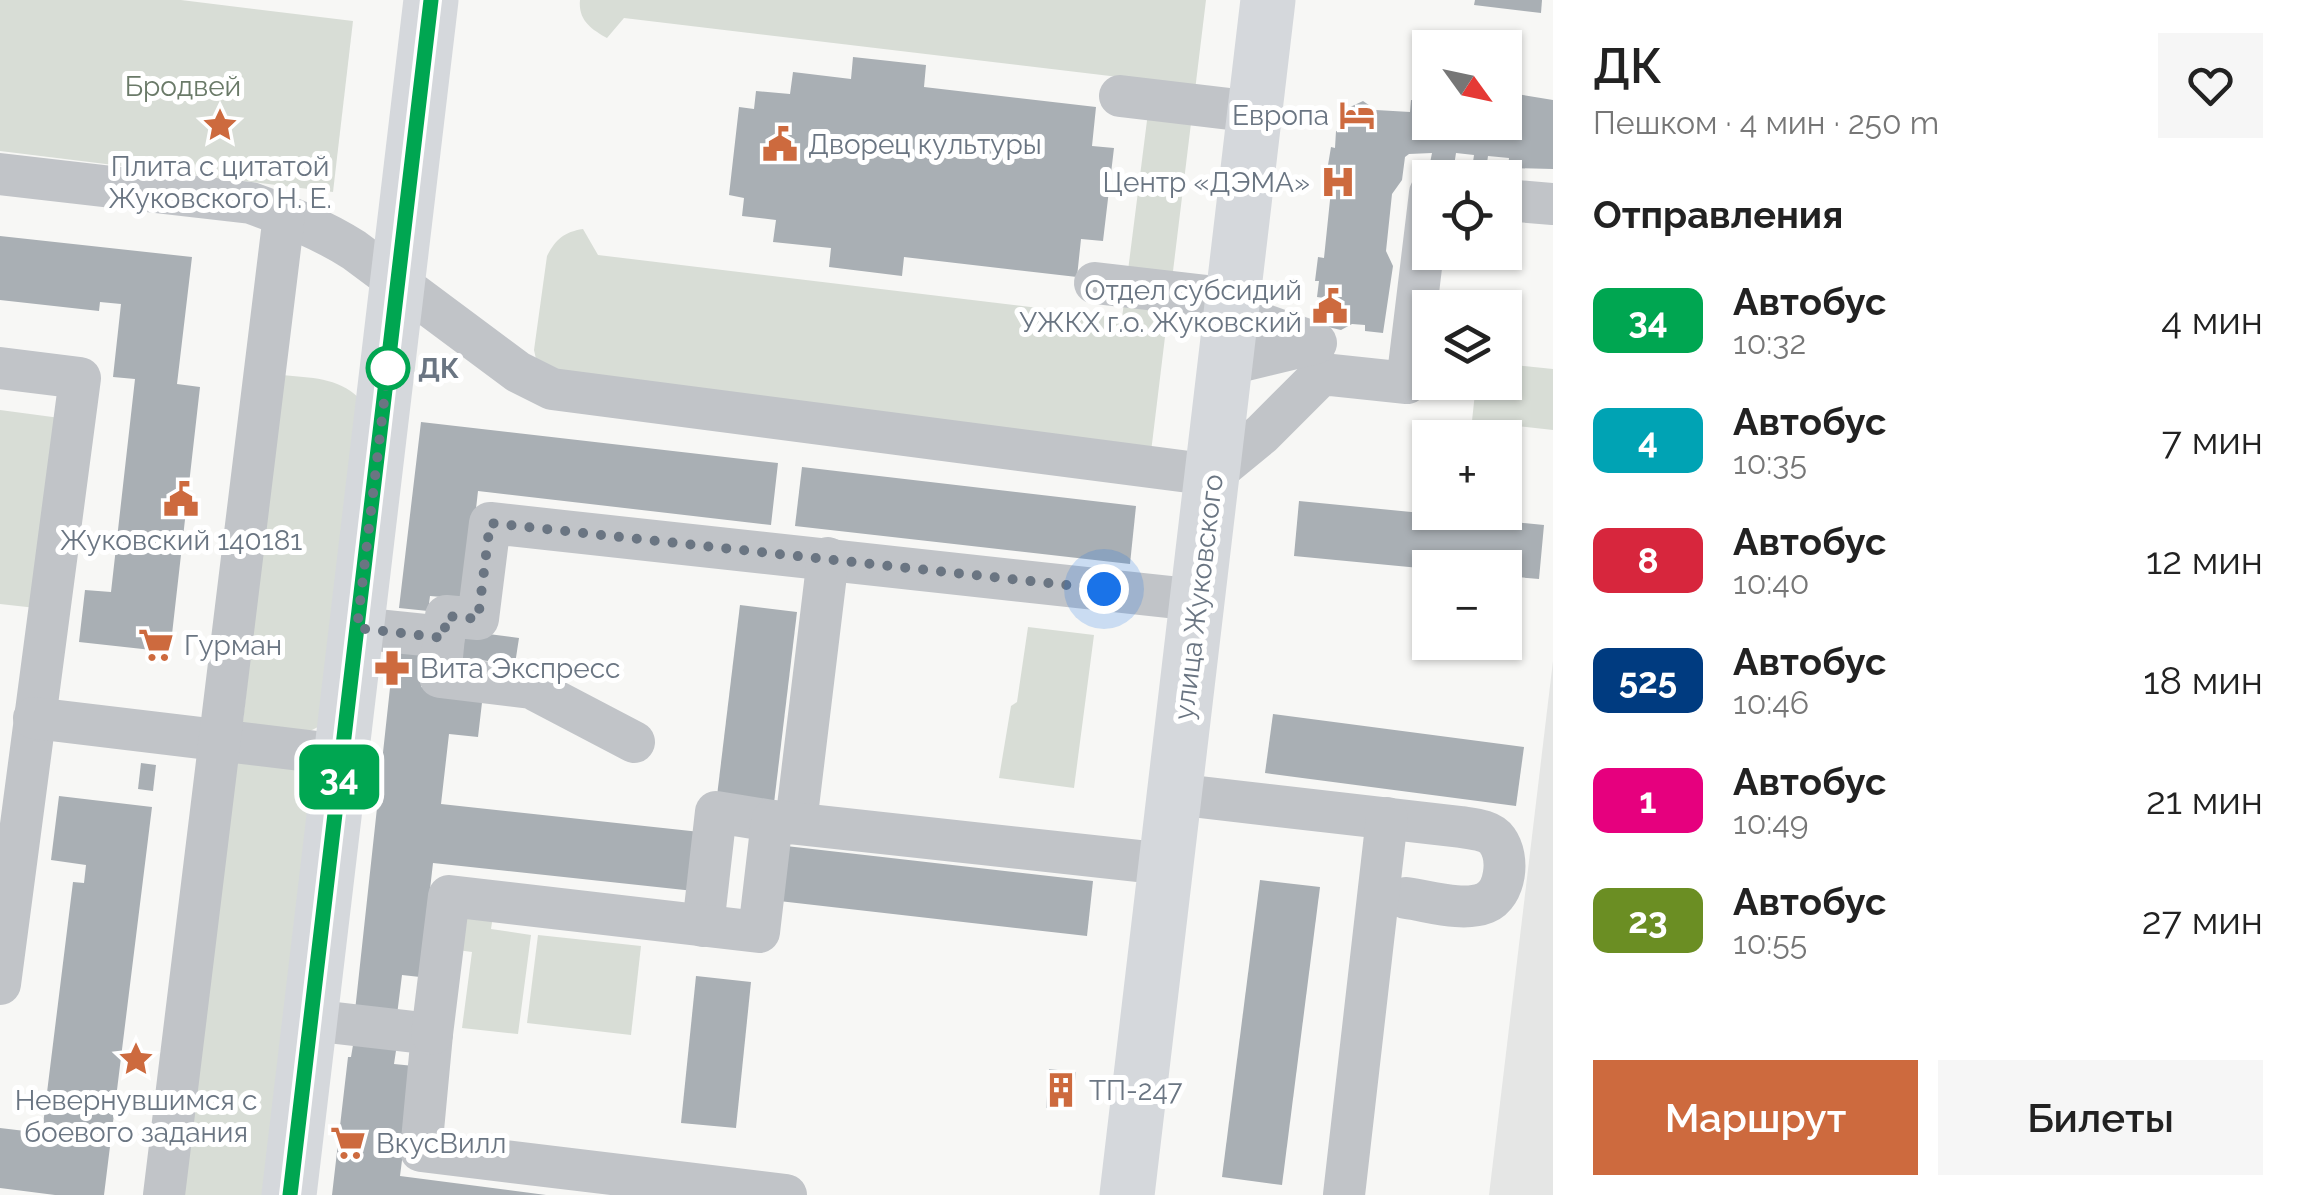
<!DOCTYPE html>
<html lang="ru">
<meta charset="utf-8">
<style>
body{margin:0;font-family:Raleway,sans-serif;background:#f6f6f6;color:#222;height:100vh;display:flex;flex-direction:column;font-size:38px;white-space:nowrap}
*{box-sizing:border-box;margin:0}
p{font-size:32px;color:#767676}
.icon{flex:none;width:55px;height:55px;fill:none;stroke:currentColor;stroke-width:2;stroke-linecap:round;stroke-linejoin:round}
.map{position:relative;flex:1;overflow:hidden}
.side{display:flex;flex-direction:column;background:#fff;width:750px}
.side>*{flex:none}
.badge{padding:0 20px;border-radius:15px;font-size:35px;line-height:65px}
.needle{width:65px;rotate:123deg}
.controls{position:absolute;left:1412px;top:30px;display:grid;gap:20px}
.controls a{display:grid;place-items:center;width:110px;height:110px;border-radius:0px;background:#fff;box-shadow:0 2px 8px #0004;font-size:50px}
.you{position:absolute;width:50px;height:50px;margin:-25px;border:8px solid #fff;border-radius:50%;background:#1a73e8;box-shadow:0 0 0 15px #1a73e833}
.map>.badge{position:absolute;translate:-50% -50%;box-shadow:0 0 0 5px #fff}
h2{padding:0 40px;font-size:38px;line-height:90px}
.round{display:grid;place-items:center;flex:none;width:105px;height:105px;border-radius:0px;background:#f6f6f6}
.summary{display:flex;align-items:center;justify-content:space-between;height:170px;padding:0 40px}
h1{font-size:48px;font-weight:600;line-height:75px}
.cta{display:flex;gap:20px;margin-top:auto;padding:20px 40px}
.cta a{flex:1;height:115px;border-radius:0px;background:#cd6a3e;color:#fff;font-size:40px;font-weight:600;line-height:115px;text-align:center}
.cta a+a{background:#f6f6f6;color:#222}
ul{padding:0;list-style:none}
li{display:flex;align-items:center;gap:30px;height:120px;padding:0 40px}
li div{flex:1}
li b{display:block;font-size:38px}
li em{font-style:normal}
li .badge{min-width:110px;font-weight:700;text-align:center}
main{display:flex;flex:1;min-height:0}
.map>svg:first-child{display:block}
.built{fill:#e5e6e5}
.green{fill:#d8ddd6}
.building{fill:#a9afb4}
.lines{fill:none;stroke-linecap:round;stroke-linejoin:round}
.minor{stroke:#c1c4c8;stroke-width:42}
.major{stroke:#d5d8dc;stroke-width:55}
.line-casing{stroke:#fff;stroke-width:22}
.line{stroke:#00a651;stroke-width:15}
.walk{stroke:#6a7582;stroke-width:10;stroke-dasharray:0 18}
.stop-dot{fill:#fff;stroke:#00a651;stroke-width:5}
.labels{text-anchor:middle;stroke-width:10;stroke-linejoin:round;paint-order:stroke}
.park-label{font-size:28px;fill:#6a7a68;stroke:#fff}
.poi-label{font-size:28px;fill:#6a7582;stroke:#fff;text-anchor:start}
.stop-label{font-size:28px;font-weight:bold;fill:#6a7582;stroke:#fff;text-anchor:start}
.street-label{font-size:28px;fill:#6a7582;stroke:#fff}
</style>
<main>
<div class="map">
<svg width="1553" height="1195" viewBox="0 0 1553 1195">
<rect width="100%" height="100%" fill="#f7f7f5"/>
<!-- built -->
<path class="built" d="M1553,661v534h-64z"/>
<!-- green -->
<g class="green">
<path d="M0,0h181l172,21 -20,171 -333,-41z"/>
<path d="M580,0h626l-55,452 -587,-70 -28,-23 -2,-9 13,-94c9,-17 17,-24 36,-27l15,26 524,63 30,-237 -528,-63 -17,20c-16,-9 -29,-18 -27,-38z"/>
<path d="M1505,364l48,5v61l-81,-9 4,-38 29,-1z"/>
<path d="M282,375c29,3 55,2 77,23l-39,328 -16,8 -62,-5z"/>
<path d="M0,410l60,8 -24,190 -36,-4z"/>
<path d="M1028,627l66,8 -20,153 -75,-10 12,-72 6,-4z"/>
<path d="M238,755l70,16 8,12 -54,412h-80z"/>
<path d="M494,909l-3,20 40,6 -13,99 -56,-6 10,-76 -22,-3 4,-34z"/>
<path d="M538,935l103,11 -10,89 -104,-12z"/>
</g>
<!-- building -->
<g class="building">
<path d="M1475,0h67l-1,13 -67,-8z"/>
<path d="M853,57l73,8 -2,22 172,20 -4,39 22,2 -11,93 -22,-2 -4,38 -173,-20 -2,19 -73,-9 2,-19 -58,-6 3,-22 -34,-4 2,-18 -15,-3 10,-88 15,2 2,-18 34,3 3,-22 58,7z"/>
<path d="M1517,94l36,6v69l-45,-1 1,-10 -21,-2 -1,7 -14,-1 1,-7 -18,-2 -2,13 -24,-3 2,-10 -23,1 -4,3 -3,23 -10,14 -6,57 7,15 -10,67 -18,-2v-6l-13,-1 -11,6 -13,-3 -8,-11 4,-18 -7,-1 2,-16h-4l3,-24 6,1 9,-87h-6l4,-24 4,1 1,-17 7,1 3,-23 17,-8 13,9 34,2 1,-12 19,1v21h75v-25l11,2z"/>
<path d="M0,236l192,21 -15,127 23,3 -30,265 -91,-10 6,-52 26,2 24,-213 -22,-2 8,-73 -21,-2 -1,9 -99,-11z"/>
<path d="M421,422l357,41 -7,62 -293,-34 -12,108 -36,-3 -2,15 -29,-3z"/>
<path d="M802,467l334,39 -6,58 -335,-38z"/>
<path d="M1299,501l245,24 -5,54 -34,-3v-8l-75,1 -136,-13z"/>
<path d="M740,605l57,7 -23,191 -57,-7z"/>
<path d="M465,631l54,7 -4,26 -53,-6z"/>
<path d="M394,651l31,3 -4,33 62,7 -5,43 -29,-3 -8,70 259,28 -6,59 -261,-28 -13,114 -18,-2 -5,40 -42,-4z"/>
<path d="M1273,714l251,33 -8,59 -251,-33z"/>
<path d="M141,763l15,2 -3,26 -15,-2z"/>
<path d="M59,796l93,11 -48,388h-49l-55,-7v-60l42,5 31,-251 11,1 2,-18 -35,-5z"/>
<path d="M786,846l307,35 -6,55 -308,-35z"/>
<path d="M1260,880l60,7 -38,298 -60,-8z"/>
<path d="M696,976l55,6 -15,146 -55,-5z"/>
<path d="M354,1039l43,5 -3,20 20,2 -14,110 146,19h-214l16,-138h3z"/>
<path d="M1049,1069l27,3 -4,38 -26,-2z"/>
</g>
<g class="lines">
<!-- minor -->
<g class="minor">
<path d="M1120,96l135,16"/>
<path d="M0,174l251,29c36,13 70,26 103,47l164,122 34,17 660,86 50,-41 60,-60 85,9 23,-190"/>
<path d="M1505,200l48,4"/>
<path d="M1095,283l138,16"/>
<path d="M1225,365l91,-22 -85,-30"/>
<path d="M0,368l80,10 -80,606"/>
<path d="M357,628l87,9"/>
<path d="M34,718l308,37"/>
<path d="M634,742l-103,-54 -91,-11 6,-61 32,3 12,-96 707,77"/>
<path d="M1174,794l287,33c13,2 29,3 36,13 13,18 9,54 -12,63 -22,9 -56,-2 -79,-5"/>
<path d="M796,823l32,-265"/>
<path d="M703,926l13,-114 56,9"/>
<path d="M310,1020l122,14 -11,117 365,44"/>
<path d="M432,1034l17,-138 310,36 13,-111 394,43"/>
<path d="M164,1195l120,-980"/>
<path d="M1344,1195l43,-377"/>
</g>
<!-- major -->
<g class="major">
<path d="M289,1195l142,-1195"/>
<path d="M1127,1195l141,-1195"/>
</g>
</g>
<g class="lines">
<defs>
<path id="line" d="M290,1195l141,-1195"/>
</defs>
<!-- line casing -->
<use href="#line" class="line-casing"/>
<!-- line -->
<use href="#line" class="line"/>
<!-- walk -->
<path class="walk" d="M388,368l-31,260 87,10 2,-22 32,3 12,-96 614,66"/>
</g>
<!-- icons -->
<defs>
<symbol id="hotel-bare" viewBox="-9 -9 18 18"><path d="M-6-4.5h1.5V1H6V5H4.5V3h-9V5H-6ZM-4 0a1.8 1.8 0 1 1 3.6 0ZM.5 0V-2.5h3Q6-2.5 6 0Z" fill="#cd6a3e" stroke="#fff" stroke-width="2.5" paint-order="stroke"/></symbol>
<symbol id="sight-bare" viewBox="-9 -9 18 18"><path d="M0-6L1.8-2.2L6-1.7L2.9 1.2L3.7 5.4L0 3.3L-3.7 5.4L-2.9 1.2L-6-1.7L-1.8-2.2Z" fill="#cd6a3e" stroke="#fff" stroke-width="2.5" paint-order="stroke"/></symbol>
<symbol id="civic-bare" viewBox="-9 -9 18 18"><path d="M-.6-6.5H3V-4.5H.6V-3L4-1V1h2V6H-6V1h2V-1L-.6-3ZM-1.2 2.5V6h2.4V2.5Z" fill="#cd6a3e" stroke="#fff" stroke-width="2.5" paint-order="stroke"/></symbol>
<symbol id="hospital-bare" viewBox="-9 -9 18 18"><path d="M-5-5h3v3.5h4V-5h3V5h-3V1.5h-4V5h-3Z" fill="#cd6a3e" stroke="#fff" stroke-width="2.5" paint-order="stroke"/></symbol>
<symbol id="supermarket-bare" viewBox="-9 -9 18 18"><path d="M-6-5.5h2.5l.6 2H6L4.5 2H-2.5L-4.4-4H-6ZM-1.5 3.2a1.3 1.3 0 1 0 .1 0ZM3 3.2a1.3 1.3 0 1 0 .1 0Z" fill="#cd6a3e" stroke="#fff" stroke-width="2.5" paint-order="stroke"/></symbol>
<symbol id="pharmacy-bare" viewBox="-9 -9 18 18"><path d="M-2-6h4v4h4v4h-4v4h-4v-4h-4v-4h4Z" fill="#cd6a3e" stroke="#fff" stroke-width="2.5" paint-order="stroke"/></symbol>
<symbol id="building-bare" viewBox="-9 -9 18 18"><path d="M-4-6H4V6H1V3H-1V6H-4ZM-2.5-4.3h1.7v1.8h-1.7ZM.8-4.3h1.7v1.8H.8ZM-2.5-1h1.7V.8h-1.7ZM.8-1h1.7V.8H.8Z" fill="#cd6a3e" stroke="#fff" stroke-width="2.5" paint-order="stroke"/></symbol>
</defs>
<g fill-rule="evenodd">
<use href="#hotel-bare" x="1332" y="90" width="50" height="50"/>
<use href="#sight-bare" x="195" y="100" width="50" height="50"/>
<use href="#civic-bare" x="755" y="119" width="50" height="50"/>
<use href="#hospital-bare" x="1313" y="157" width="50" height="50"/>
<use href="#civic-bare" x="1305" y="281" width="50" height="50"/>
<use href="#civic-bare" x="156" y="474" width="50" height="50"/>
<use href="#supermarket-bare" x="131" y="620" width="50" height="50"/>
<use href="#pharmacy-bare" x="367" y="643" width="50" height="50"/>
<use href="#sight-bare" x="111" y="1034" width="50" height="50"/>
<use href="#building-bare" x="1036" y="1065" width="50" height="50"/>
<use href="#supermarket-bare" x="323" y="1118" width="50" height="50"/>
</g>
<!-- markers -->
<circle class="stop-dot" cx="388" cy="368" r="20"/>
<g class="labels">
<!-- park labels -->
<g class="park-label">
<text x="183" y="96">Бродвей</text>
</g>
<!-- poi labels -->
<g class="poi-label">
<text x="1329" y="125" text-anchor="end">Европа</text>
<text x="808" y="154">Дворец культуры</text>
<text x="220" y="176" text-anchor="middle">Плита с цитатой<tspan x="220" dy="32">Жуковского Н. Е.</tspan></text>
<text x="1310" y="192" text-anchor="end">Центр «ДЭМА»</text>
<text x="1302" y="300" text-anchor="end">Отдел субсидий<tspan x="1302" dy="32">УЖКХ г.о. Жуковский</tspan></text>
<text x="181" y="550" text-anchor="middle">Жуковский 140181</text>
<text x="184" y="655">Гурман</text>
<text x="420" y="678">Вита Экспресс</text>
<text x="1089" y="1100">ТП-247</text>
<text x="136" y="1110" text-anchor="middle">Невернувшимся с<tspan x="136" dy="32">боевого задания</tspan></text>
<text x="376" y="1153">ВкусВилл</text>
</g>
<!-- stop labels -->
<g class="stop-label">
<text x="418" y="378">ДК</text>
</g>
<!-- street labels -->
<g class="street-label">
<text transform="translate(1198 597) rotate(-83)" y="10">улица Жуковского</text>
</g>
</g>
</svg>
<div class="controls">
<a><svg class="needle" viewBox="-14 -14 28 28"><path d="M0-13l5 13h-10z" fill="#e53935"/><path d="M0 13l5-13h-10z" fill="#767676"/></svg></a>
<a><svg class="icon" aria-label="locate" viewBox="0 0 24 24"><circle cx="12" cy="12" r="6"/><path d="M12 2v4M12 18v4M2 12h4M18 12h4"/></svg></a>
<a><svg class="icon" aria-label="layers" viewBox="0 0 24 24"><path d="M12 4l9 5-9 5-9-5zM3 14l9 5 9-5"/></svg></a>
<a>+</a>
<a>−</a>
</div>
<div class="you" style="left:1104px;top:589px"></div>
<b class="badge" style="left:339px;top:777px;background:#00a651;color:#fff">34</b>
</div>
<section class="side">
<div class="summary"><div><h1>ДК</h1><p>Пешком · 4 мин · 250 m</p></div><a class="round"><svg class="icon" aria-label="heart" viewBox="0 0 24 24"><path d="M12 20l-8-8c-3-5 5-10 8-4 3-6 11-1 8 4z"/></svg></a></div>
<h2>Отправления</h2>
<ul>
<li><span class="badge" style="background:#00a651;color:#fff">34</span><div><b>Автобус</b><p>10:32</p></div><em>4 мин</em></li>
<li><span class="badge" style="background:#00a3b4;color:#fff">4</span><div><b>Автобус</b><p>10:35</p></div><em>7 мин</em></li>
<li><span class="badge" style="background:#d7263d;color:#fff">8</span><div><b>Автобус</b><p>10:40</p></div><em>12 мин</em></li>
<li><span class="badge" style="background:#003b80;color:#fff">525</span><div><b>Автобус</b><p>10:46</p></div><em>18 мин</em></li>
<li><span class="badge" style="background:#e6007e;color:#fff">1</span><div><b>Автобус</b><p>10:49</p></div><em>21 мин</em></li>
<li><span class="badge" style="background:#6b8e23;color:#fff">23</span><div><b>Автобус</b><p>10:55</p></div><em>27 мин</em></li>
</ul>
<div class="cta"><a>Маршрут</a><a>Билеты</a></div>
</section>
</main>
